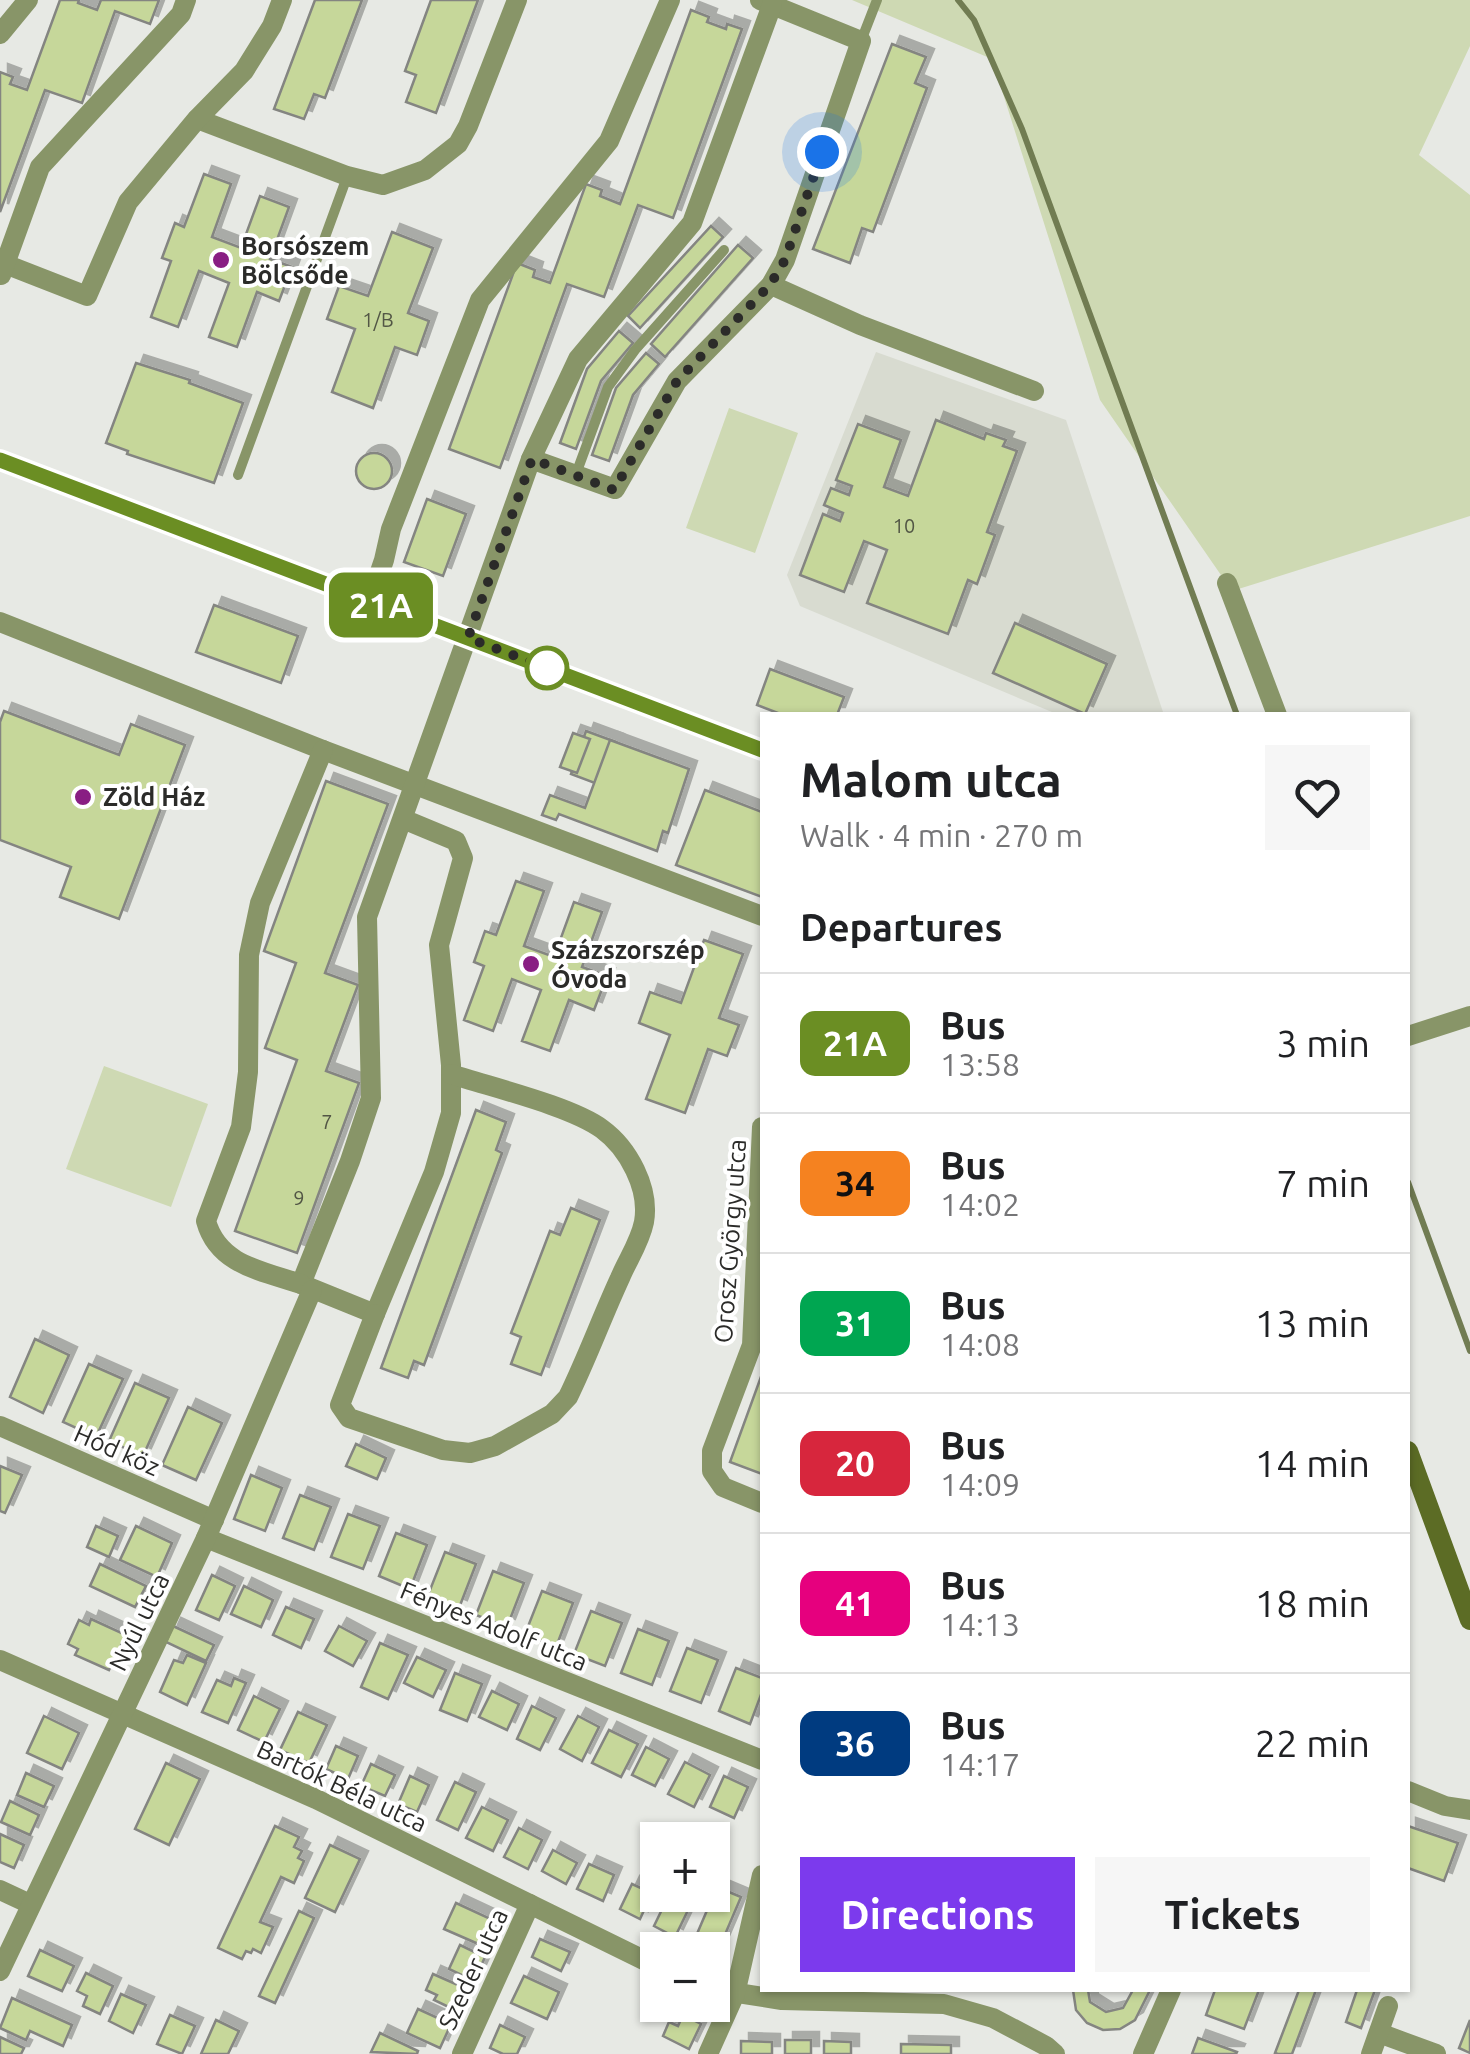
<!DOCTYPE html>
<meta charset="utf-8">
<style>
body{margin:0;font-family:Ubuntu,sans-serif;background:#f6f6f6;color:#202124;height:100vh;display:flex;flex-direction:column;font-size:38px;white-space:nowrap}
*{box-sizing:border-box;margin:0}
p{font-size:32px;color:#757577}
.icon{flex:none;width:55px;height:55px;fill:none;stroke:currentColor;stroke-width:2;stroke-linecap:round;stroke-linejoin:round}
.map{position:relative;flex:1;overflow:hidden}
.sheet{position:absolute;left:760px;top:712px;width:650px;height:1280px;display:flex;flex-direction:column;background:#fff;border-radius:0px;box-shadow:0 2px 8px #0004}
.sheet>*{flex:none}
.badge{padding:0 20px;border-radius:15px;font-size:35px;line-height:65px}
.controls{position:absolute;left:640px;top:1822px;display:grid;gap:20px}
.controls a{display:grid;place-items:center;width:90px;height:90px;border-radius:0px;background:#fff;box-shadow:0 2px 8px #0004;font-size:50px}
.you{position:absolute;width:50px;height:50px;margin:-25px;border:8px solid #fff;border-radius:50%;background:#1a73e8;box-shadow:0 0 0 15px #1a73e833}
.map>.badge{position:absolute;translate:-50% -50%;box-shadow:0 0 0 5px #fff}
h2{padding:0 40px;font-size:38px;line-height:90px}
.round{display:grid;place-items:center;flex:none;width:105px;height:105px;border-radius:0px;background:#f6f6f6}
.headline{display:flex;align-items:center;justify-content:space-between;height:170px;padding:0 40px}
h1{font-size:48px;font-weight:700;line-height:75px}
.button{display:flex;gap:20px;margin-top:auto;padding:20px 40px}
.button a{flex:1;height:115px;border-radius:0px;background:#7c3aed;color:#fff;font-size:40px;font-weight:700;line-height:115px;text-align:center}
.button a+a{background:#f6f6f6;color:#202124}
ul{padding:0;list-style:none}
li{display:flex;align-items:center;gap:30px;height:140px;padding:0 40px;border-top:2px solid #e0e0e0}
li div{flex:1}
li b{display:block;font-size:38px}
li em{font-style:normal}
li .badge{min-width:110px;font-weight:700;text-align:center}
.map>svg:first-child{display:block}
.built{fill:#d8dbd0}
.green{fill:#ced9b3}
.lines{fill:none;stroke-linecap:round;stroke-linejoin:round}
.stream{stroke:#717c52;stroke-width:6}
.building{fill:#c6d79a;stroke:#848581;stroke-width:2.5;filter:url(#shadow)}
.lane{stroke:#889568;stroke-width:10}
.street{stroke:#889568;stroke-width:20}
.secondary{stroke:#5c6c25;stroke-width:20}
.line-casing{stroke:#fff;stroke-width:22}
.line{stroke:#6b8e23;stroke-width:15}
.walk{stroke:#2b2b29;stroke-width:10;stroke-dasharray:0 18}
.poi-dot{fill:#891e83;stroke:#fff;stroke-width:4}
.stop-dot{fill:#fff;stroke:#6b8e23;stroke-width:5}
.labels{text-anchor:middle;stroke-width:8;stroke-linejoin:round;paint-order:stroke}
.number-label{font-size:20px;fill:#525645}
.poi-label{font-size:25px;font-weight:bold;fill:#2b2b29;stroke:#fff;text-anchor:start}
.street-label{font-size:25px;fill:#2b2b29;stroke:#fff}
</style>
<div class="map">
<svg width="1470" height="2054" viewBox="0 0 1470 2054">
<defs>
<filter id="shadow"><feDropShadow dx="8" dy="-8" stdDeviation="0" flood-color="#0004"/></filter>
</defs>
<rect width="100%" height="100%" fill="#e7e9e4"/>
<!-- built -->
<path class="built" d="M876,352l190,68 98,295h-105l-259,-109 -13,-31z"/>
<!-- green -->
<g class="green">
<path d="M852,0h618v46l-51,109 51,40v321l-238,75 -132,-191 -108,-341z"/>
<path d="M729,408l69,25 -43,120 -69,-25z"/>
<path d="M104,1066l104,38 -37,103 -105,-38z"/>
</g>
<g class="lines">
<!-- stream -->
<g class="stream">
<path d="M958,0l16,20 48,109 215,586"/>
<path d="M1408,1182l62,169"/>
</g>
</g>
<!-- building -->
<g class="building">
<path d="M60,0h19l-1,3 19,7 4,-10h58l-9,24 -35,-13 -33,92 -37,-13 -45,122v-140l13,5 -3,7 17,6z"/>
<path d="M315,0h47l-37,98 -11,-4 -10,25 -30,-10z"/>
<path d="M431,0h47l-42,113 -30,-11 10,-27 -11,-4z"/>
<path d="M691,10l18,7 -2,5 19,7 1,-5 15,5 -69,189 -35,-13 -34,92 -37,-13 -67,184 -51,-19 68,-186 18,7 -2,7 17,6 36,-99 16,6 -2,6 20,8z"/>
<path d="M892,44l34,13 -11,26 12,5 -54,144 -11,-4 -12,35 -37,-14z"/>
<path d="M204,174l27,10 -19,53 29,11 19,-52 29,11 -19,52 22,8 -13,34 -22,-9 -20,55 -28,-10 20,-54 -30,-12 -21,56 -27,-10 20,-56 -9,-3 13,-35 9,4z"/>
<path d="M711,226l12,11 -83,91 -12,-12z"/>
<path d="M392,232l41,16 -25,65 21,8 -12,34 -22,-8 -22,61 -41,-16 23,-63 -28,-10 12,-33 29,10z"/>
<path d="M738,245l15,13 -88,99 -14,-13z"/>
<path d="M619,331l14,12 -32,38 -25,68 -16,-6 27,-74z"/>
<path d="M646,353l13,11 -26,31 -24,66 -17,-6 24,-67z"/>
<path d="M136,363l54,17 -1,3 54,20 -29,80 -87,-29 1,-3 -22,-8z"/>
<path d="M936,420l48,19 2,-6 20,7 -3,6 14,5 -30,81 8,3 -18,49 -9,-4 -20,54 -81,-31 20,-53 -23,-9 -20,51 -44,-17 23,-61 17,7 3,-8 -19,-8 7,-17 18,7 3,-9 -16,-6 22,-56 43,16 -17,47 24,9z"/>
<circle cx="374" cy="471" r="18"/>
<path d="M427,499l39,15 -23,62 -39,-14z"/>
<path d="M214,605l84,31 -17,47 -85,-31z"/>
<path d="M1015,623l92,41 -22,50 -92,-41z"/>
<path d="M770,669l74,28 -7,18h-54l-26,-10z"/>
<path d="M4,711l115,44 12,-31 54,21 -66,174 -59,-22 11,-30 -71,-27v-118z"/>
<path d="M586,731l30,11 -16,43 -29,-11z"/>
<path d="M573,733l17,6 -13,34 -17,-6z"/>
<path d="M610,740l79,29 -21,64 -5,-2 -6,20 -98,-37 -3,6 -14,-5 8,-20 35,13z"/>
<path d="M326,781l62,23 -63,169 33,12 -32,86 33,12 -62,170 -62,-22 62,-171 -32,-12 31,-85 -32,-12z"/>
<path d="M705,790l57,22v85l-86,-32z"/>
<path d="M516,881l28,10 -20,55 30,11 20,-55 28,10 -20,55 25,9 -13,34 -25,-10 -19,51 -28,-10 19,-51 -29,-11 -19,52 -29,-11 20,-54 -10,-4 11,-31 11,4z"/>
<path d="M704,940l39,14 -24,64 20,7 -12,31 -19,-7 -23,64 -39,-14 24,-64 -31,-12 11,-31 31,11z"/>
<path d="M476,1110l30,12 -10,28 6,3 -78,212 -10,-4 -6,17 -27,-10z"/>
<path d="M571,1208l29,12 -59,155 -30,-11 10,-27 -10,-4 39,-102 10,4z"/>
<path d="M35,1339l34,16 -26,58 -33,-16z"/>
<path d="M89,1364l34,15 -27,58 -33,-15z"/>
<path d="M762,1374v100l-32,-12z"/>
<path d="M135,1383l34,15 -26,58 -34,-15z"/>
<path d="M188,1407l34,16 -26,57 -34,-15z"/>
<path d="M356,1444l30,14 -9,21 -31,-13z"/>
<path d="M0,1466l22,9 -17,38 -5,-2z"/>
<path d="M251,1475l31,13 -17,43 -31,-12z"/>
<path d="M300,1495l31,12 -17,43 -31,-12z"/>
<path d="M348,1514l32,12 -17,43 -32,-12z"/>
<path d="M96,1526l22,10 -9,21 -22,-10z"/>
<path d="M136,1526l36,17 -15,34 -37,-17z"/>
<path d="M396,1533l31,12 -17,44 -31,-13z"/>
<path d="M445,1552l31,12 -17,44 -31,-13z"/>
<path d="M100,1564l46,22 -11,21 -45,-21z"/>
<path d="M493,1571l31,12 -17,44 -31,-12z"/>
<path d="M212,1575l23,11 -16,34 -23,-10z"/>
<path d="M244,1586l29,14 -12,27 -30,-13z"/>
<path d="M542,1591l31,12 -17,44 -31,-13z"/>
<path d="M286,1607l28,12 -13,29 -28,-13z"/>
<path d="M591,1611l31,12 -17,43 -31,-12z"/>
<path d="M91,1619l35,16 -17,35 -34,-15 3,-6 -10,-5 11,-24 10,5z"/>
<path d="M173,1626l41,19 -8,16 -40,-19z"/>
<path d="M339,1626l28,15 -14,25 -28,-15z"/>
<path d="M638,1629l31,12 -17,44 -31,-12z"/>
<path d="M380,1643l28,12 -20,44 -27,-12z"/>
<path d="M687,1648l31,12 -17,43 -31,-12z"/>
<path d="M187,1655l19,8 -19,42 -27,-13 14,-32 9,3z"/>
<path d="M417,1657l29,13 -13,27 -29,-14z"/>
<path d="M736,1668l26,10v14l-12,32 -31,-13z"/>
<path d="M455,1673l27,11 -15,37 -27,-11z"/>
<path d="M234,1678l12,5 -18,40 -26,-11 15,-32 14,6z"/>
<path d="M492,1691l27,13 -12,26 -28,-13z"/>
<path d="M254,1696l26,13 -16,33 -26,-12z"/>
<path d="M532,1706l24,12 -16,32 -23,-11z"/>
<path d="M298,1712l29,13 -18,38 -29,-13z"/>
<path d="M44,1716l35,17 -17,36 -35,-16z"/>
<path d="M578,1716l21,11 -17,34 -22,-12z"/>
<path d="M609,1730l29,14 -17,33 -29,-14z"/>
<path d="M336,1746l22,10 -10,23 -22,-10z"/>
<path d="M646,1747l23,12 -14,27 -23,-11z"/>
<path d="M685,1762l25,13 -16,32 -26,-13z"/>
<path d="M166,1763l34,16 -31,66 -34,-16z"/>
<path d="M371,1764l24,11 -10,21 -24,-10z"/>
<path d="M26,1773l28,13 -10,21 -27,-12z"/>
<path d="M410,1776l19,9 -12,27 -19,-8z"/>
<path d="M724,1776l24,11 -14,31 -24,-11z"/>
<path d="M455,1782l21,10 -18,38 -21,-10z"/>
<path d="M10,1801l29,14 -9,20 -29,-13z"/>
<path d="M482,1807l26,13 -15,31 -27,-13z"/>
<path d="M275,1826l24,11 -5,10 8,4 -4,7 6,3 -10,22 -13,-6 -21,45 13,5 -12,26 -8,-4 -2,4 -5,-2 -4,8 -24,-11z"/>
<path d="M1408,1826l50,17 -14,38 -36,-13z"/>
<path d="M519,1828l23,12 -14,29 -24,-12z"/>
<path d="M0,1834l24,11 -10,23 -14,-6z"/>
<path d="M330,1845l30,14 -25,53 -30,-14z"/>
<path d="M553,1850l24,13 -11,21 -24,-13z"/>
<path d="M589,1864l25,11 -11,26 -26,-12z"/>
<path d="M632,1884l20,9 -12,26 -20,-10z"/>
<path d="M717,1887l24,10 -26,61 -3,-8 -21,-2z"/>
<path d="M669,1895l22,9 -16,33 -21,-11z"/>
<path d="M456,1903l39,18 -12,25 -39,-17z"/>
<path d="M299,1911l15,7 -39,85 -16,-7z"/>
<path d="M540,1939l30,13 -9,19 -29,-14z"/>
<path d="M460,1945l25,12 -11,24 -25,-12z"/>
<path d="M40,1950l34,16 -12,25 -34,-15z"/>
<path d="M86,1973l27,13 -13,28 -17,-8 4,-10 -10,-5z"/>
<path d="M433,1974l34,15 -10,22 -23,-11 3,-5 -11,-5z"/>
<path d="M524,1976l35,16 -12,27 -36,-16z"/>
<path d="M1073,1990h15l2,12 16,10 17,-4 10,-18h17l-15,30 -15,9 -17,1 -16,-7 -11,-13z"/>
<path d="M1215,1990h44l-15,39 -38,-14z"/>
<path d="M1299,1990h17l-24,64h-14l-3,-1z"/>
<path d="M1357,1990h18l-14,38 -15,-6z"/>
<path d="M121,1994l25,11 -13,28 -24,-12z"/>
<path d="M12,1998l60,27 -9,21 -33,-15 -4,9 -26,-12z"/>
<path d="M418,2009l33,15 -11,24 -33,-15z"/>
<path d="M170,2015l25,11 -13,28 -25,-10z"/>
<path d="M683,2015l18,9 -12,25 -26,-13 6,-14 9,4z"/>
<path d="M216,2020l23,11 -11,23h-27z"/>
<path d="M1470,2020v33l-11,-5z"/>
<path d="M500,2025l25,12 -8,17h-14l-13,-6z"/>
<path d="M380,2033l38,18 -1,3 -46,-2z"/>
<path d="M0,2037l24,11 -3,6h-21z"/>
<path d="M1198,2038l39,14 -1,2h-44z"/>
<rect x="785" y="2040" width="26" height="14"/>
<path d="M741,2041l31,1v12h-31z"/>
<path d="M824,2041l27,1v12h-27z"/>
<path d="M901,2044l50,1v9h-50z"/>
</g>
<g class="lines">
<!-- lane -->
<g class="lane">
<path d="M861,41l16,-41"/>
<path d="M576,474l32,-87 27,-37 89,-100"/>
<path d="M238,475l109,-298"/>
</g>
<!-- street -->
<g class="street">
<path d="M0,34l28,-34"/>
<path d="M197,119l150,57 36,9 42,-15 33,-26 10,-18 49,-126"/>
<path d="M5,264l82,32 41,-94 69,-83 47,-48 28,-45 10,-26"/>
<path d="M1,275l39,-108 141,-153 5,-14"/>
<path d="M771,285l89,40 174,66"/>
<path d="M531,459l84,30 62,-108 94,-96 14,-25 76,-219 -101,-41"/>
<path d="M1227,583l50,132"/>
<path d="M370,601l14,-41 7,-31 89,-229 129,-159 61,-141"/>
<path d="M0,622l323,128 439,166"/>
<path d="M403,819l53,22 7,17 -24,87 12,120v48l-17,59 -59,142 -74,-30 49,-123 21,-63 -4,-181 164,-458 47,-100 114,-136 80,-218"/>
<path d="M1408,1036l62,-20"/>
<path d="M762,1127l-10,218 -40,106v20l11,16 39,16"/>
<path d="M301,1284c-39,-13 -83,-19 -95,-63l35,-94 7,-55 1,-117 11,-52 63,-153"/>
<path d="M375,1314l-35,91 9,13 94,32 27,3 25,-7 57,-32 16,-17c19,-39 34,-80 52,-119 8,-19 20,-36 24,-56 6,-34 -16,-74 -42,-93 -31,-23 -112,-42 -151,-55"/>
<path d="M0,1426l214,94"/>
<path d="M206,1538l556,222"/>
<path d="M0,1660l316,139 342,168"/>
<path d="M1408,1791l37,15 25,4"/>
<path d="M0,1890l30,14"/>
<path d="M0,1971l206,-433 106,-248"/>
<path d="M712,1989l70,11 162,4 49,14 53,28 9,8"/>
<path d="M1379,2033l57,21"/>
<path d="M462,2054l68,-150"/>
<path d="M708,2054l27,-60 27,-119"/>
<path d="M1143,2054l28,-64"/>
<path d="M1371,2054l17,-48"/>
</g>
<!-- secondary -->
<g class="secondary">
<path d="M0,460l762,290"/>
<path d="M1408,1451l62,169"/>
</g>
</g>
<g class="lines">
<defs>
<path id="line" d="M0,460l762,290"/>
</defs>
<!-- line casing -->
<use href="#line" class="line-casing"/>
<!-- line -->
<use href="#line" class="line"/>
<!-- walk -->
<path class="walk" d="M547,668l-79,-30 64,-179 82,31 63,-109 93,-96 15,-25 37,-108"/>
</g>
<!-- markers -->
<g class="poi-dot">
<circle cx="221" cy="260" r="10"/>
<circle cx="83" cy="797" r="10"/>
<circle cx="531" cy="964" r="10"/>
</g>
<circle class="stop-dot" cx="547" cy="668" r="20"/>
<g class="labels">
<!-- number labels -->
<g class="number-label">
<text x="378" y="327">1/B</text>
<text x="904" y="533">10</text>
<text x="327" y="1129">7</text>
<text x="299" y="1205">9</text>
</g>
<!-- poi labels -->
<g class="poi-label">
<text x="241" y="255">Borsószem<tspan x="241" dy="29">Bölcsőde</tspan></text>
<text x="103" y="806">Zöld Ház</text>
<text x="551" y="959">Százszorszép<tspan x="551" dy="29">Óvoda</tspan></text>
</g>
<!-- street labels -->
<g class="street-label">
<text transform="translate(730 1241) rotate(-86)" y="9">Orosz György utca</text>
<text transform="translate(117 1450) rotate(24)" y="9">Hód köz</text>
<text transform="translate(139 1622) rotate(-64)" y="9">Nyúl utca</text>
<text transform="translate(494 1626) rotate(22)" y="9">Fényes Adolf utca</text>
<text transform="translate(342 1786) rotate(25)" y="9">Bartók Béla utca</text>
<text transform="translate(473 1969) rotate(-65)" y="9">Szeder utca</text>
</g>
</g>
</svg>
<div class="controls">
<a>+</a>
<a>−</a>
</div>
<div class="you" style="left:822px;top:152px"></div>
<b class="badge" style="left:381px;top:605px;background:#6b8e23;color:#fff">21A</b>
<section class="sheet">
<div class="headline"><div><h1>Malom utca</h1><p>Walk · 4 min · 270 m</p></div><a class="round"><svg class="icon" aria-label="heart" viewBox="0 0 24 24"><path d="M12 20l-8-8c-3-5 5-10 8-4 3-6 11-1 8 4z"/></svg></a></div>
<h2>Departures</h2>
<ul>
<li><span class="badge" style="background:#6b8e23;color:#fff">21A</span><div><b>Bus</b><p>13:58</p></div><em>3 min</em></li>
<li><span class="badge" style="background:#f58220;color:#111">34</span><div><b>Bus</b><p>14:02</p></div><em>7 min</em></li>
<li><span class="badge" style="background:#00a651;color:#fff">31</span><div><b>Bus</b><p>14:08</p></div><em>13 min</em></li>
<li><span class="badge" style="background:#d7263d;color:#fff">20</span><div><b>Bus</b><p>14:09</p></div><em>14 min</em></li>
<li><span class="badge" style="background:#e6007e;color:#fff">41</span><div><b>Bus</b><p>14:13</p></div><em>18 min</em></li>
<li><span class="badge" style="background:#003b80;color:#fff">36</span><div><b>Bus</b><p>14:17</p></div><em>22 min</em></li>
</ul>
<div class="button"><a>Directions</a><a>Tickets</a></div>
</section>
</div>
